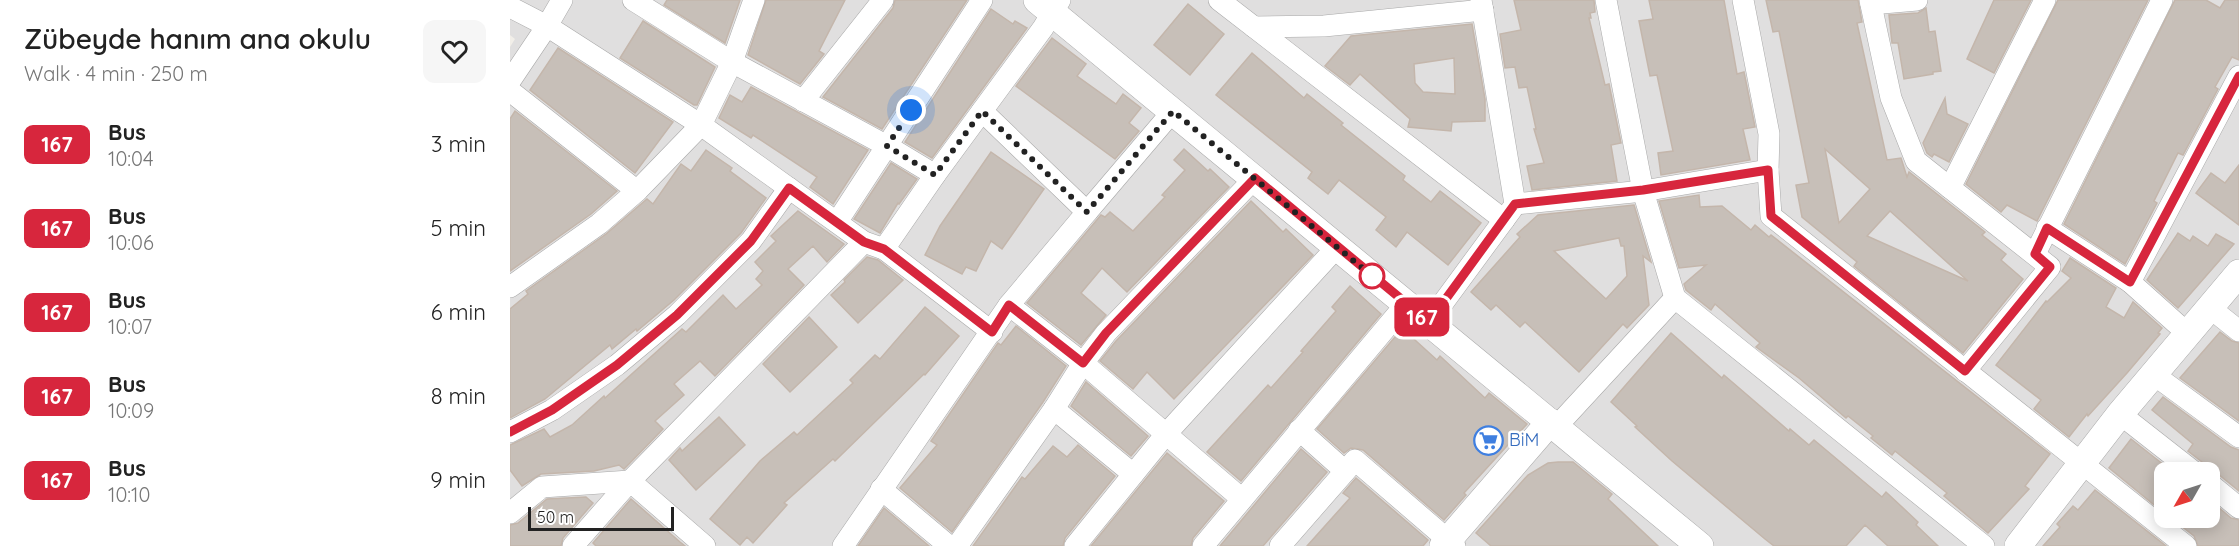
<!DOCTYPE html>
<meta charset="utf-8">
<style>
body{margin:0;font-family:Quicksand,sans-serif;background:#f6f6f6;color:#222;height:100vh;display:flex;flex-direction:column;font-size:22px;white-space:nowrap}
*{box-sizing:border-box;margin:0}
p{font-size:20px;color:#767676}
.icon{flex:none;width:33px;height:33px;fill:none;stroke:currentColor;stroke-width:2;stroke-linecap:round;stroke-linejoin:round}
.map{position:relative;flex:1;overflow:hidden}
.side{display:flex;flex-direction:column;background:#fff;width:510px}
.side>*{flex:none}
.badge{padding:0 12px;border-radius:9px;font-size:21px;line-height:39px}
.needle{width:39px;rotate:231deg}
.controls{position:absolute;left:1644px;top:462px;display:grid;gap:12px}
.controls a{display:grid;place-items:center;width:66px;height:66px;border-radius:12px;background:#fff;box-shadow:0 3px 15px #0003;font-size:30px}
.scale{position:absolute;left:18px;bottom:15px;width:146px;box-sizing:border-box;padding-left:6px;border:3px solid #222;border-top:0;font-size:16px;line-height:21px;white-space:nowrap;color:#222;-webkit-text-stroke:4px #fff;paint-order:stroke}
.you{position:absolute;width:30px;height:30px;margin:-15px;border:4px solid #fff;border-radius:50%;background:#1a73e8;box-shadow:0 0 0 9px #1a73e833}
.map>.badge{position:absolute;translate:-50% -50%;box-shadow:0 0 0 3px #fff}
.round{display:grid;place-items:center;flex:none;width:63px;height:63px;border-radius:12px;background:#f6f6f6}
.summary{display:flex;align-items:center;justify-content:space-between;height:102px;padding:0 24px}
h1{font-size:28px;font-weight:600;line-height:45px}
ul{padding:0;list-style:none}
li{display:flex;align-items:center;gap:18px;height:84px;padding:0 24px}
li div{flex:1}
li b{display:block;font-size:22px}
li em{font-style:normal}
li .badge{min-width:66px;font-weight:700;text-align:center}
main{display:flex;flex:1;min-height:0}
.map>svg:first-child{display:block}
.residential{fill:#e0dfdf;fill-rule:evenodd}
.building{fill:#c7bfb8;stroke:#c4b6ab;stroke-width:1.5;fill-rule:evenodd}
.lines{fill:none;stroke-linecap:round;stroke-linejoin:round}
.minor-casing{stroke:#a9a9a9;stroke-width:22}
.tertiary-casing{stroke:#a9a9a9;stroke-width:28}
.minor{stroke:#fff;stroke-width:21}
.tertiary{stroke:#fff;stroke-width:27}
.line-casing{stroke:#fff;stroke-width:14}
.line{stroke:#d7263d;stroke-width:9}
.walk{stroke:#222;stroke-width:6;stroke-dasharray:0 10.8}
.stop-dot{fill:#fff;stroke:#d7263d;stroke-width:3}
.labels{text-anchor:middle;stroke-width:5;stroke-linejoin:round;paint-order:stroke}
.shop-label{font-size:18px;fill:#366cbe;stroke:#fff;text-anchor:start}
</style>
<main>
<section class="side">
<div class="summary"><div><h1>Zübeyde hanım ana okulu</h1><p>Walk · 4 min · 250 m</p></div><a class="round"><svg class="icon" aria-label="heart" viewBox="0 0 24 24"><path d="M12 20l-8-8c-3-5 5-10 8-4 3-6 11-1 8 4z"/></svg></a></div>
<ul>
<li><span class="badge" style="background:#d7263d;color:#fff">167</span><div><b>Bus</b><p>10:04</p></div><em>3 min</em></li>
<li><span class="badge" style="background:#d7263d;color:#fff">167</span><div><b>Bus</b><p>10:06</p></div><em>5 min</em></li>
<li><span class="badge" style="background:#d7263d;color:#fff">167</span><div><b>Bus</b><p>10:07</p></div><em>6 min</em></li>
<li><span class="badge" style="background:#d7263d;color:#fff">167</span><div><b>Bus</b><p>10:09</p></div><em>8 min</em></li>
<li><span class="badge" style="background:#d7263d;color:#fff">167</span><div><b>Bus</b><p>10:10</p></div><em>9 min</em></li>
</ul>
</section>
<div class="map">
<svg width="1729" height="546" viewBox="0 0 1729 546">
<rect width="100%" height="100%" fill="#f2efe9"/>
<!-- residential -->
<path class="residential" d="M0,0h1729v546h-1729v-499l5,-8 -5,-4zM1654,472h46v46h-46z"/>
<!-- building -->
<g class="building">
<path d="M157,0h73l-15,43 -61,-38z"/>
<path d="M256,0h79l-26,51 5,3 -24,30 -52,-29z"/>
<path d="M385,0h72l-85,129 -59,-32 70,-89z"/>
<path d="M1004,0h80l1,12 -5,1 1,5h-2l16,67 4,-1 12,59 -10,2 6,36 -85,9 -5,-24 17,-3 -10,-34h2l-9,-42 -8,1 -4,-21 -10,1 -5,-34 21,-4z"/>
<path d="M1139,0h75l13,74 7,-2 11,55 -12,2 7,31 -89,15 -3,-22 15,-2 -16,-76 -7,1 -11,-55 14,-2z"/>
<path d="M1256,0h92l4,22 -5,1 30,137 14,-2 6,19 2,-5 76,60 -3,3 24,19 -5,6 22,19 -60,74 -109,-87 3,-4 -55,-45 -6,-32 13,-2 -30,-152 -6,1zM1315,149l45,40 -31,34zM1380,211l78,70 -101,-45z"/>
<path d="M1484,0h37l-37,73 -27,-14z"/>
<path d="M1548,0h90l-111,221 -30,-16 -6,7 -35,-28z"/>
<path d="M1665,0h31l14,8 5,-8h14v60l-7,-3 -17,30 3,2 -35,66 -5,-2 -24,48 3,2 -32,61 -61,-40z"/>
<path d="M678,4l36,30 -34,41 -36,-30z"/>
<path d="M1416,8l3,24 6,-1 6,40 -8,1v2l-29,5 -6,-36h-6l-3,-28 29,-2z"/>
<path d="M481,9l22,15 2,-3 12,7 -95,130 -27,-16z"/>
<path d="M133,21l72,46 -18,38h-3l-74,-47z"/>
<path d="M962,24l13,75v22l-33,1 -1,9 -43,-4 2,-8 -50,-45 -10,11 -25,-19 26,-30zM944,58l1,36 -32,-2 -8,-9 -1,-19z"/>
<path d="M542,38l34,26 -9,12 39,28 7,-10 18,14 -12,15 10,8 -24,28 -99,-73z"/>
<path d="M48,48l115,74 -38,51 -105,-83z"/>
<path d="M742,53l52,45 3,-4 36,29 -2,2 64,51 -2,4 28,22 9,-11 41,32 -33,42 -41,-33 -11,15 -20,-17 10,-13 -47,-37 -11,14 -20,-16 4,-6 -96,-77z"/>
<path d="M241,87l117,63 -35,54 -23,-17 7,-10 -64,-42 -2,3 -32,-20 11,-23 12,7z"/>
<path d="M1435,98l2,16 21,10 -19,38 -15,-8 -2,3 -5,-4 -4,-10z"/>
<path d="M5,111l102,80 -26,23 -81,57v-152z"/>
<path d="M674,149l24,22 2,-2 19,18 -102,105 -25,-24 -21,25 25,22 -25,30 -54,-42 74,-88 4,2 5,-5 23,19 32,-34 -3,-2 23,-25 -11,-10z"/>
<path d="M196,150l26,18 -2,3 36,27 -25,35 -67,67 -37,31 -1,-2 -24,20 -2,-4 -65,54 -35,19v-109l18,-15 -2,-3 80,-57 41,-35 6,5 28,-40 10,7z"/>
<path d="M481,152l53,37 -42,60 -11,-8 -15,30 -10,-4 -4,7 -37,-19 15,-29z"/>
<path d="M381,163l26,16 -18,25 -1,-1 -18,30 -26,-14z"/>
<path d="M1729,165v60l-43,-32 15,-20 14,10z"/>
<path d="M1189,195l1,12 22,-1 29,24 4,-5 14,12 2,-2 279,219 -25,32 4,3 -41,44 -44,-37 3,-3 -52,-42 -3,4 -21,-17 2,-2 -25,-20 -2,2 -47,-40 -43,-31 4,-4 -45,-39 -4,6 -25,-20 -2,-6 22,-19 -27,3 -20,-67z"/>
<path d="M741,201l32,31 3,-3 27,26 -139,144 -27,-27 -14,17 -33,-28 16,-20z"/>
<path d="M1124,205l17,57 -8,-6 6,49 -22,23 -4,-4 -44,48 -54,-50 -5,5 -24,-22 -5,5 -20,-18 49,-55 -3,-3 21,-19zM1109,238l2,8h3l3,30 -21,23 -52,-48z"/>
<path d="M288,211l46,33 -17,18 -14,-16 -25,23 16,16 -89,91 -15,-15 -26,23 10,11 -29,26 8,8 -34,35 -5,5 -5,-4 -25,6 -53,3 -19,12 -12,-16v-25l34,-16 6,8 22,-12 32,-29 1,2 77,-69 4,3 37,-37 13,14 26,-24 -6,-6 7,-8 -8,-9 21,-21 -5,-5z"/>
<path d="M1668,233l12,8 3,-5 15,10 8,-12 18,10 -56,64 -31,-28z"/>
<path d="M357,257l11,3 25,20 -45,43 -27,-28 14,-13 -1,-2z"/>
<path d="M1560,258l46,30 -10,19 18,11 9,-16 29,26 -4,5 2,1 -33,39 -39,43 -1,-2 -18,23 -35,-28 7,-9 -45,-35 50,-64 1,1 24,-24 -9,-7z"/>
<path d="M840,286l31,28 -140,167 -34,-29 61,-67 3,3 32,-36 -2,-1 35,-40 -4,-4z"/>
<path d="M415,307l34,29 -34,39 -1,-1 -89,87 -2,-2 -49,44 3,2 -34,38 -6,-6 -7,8 -30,-26 50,-58 34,-29 3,3 56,-52 -3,-3 25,-25 5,4z"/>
<path d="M299,317l28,30 -47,45 -27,-28z"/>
<path d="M506,326l50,40 -23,36 -91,130 -52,-44 37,-43 -6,-4 67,-98 3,2z"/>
<path d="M890,331l4,4 2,-3 31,28 3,-4 45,42 4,-5 38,31 -63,69 2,2 -22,25 -81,-70 -12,-2 -7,5 -27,-24z"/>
<path d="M1710,332l12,9 7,2v78l-59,-43z"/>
<path d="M1161,333l51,45 2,-3 65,56 1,-2 19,16 5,-5 68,57 4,-5 32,30 -2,3 22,21h-50l-23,-21 -19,21h-72l-9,-7 -93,-78 -37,-34 2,-1 -26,-24z"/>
<path d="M576,382l62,54 -17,20 -60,-50z"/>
<path d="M1653,397l68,50 8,3v41l-21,-17 -12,-2 -4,-10 -14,-11 5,-7 -41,-34z"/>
<path d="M209,417l26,28 -49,45 -27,-30 11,-12 2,3z"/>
<path d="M1621,439l33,26v48l-55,-45z"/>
<path d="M568,445l37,31 -50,62 -2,8h-90l49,-69 3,2 28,-33 14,11z"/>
<path d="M791,449l26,23 -64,74h-43z"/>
<path d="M657,453l57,48 -31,37 -2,8h-100z"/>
<path d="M1048,462h15l39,32 -4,5 50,47h-167l-15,-13 52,-58 20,-12z"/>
<path d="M846,478l72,62 -5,6h-116l43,-48 -7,-5z"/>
<path d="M1585,490l71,56h-123l17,-19 -3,-3 16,-18 5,4z"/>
<path d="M76,497l7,6 -30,35 -2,8h-51v-21l8,-2 29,-24z"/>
<path d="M121,499l49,43 5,4h-89l-3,-3z"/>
<path d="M1700,500l21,18 8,2v26h-41l-4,-10 -23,-18h39z"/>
<path d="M374,508l45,38h-71z"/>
</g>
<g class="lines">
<defs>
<g id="minor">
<path d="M123,0l99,62 155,84 48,29"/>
<path d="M709,0l285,220"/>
<path d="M971,0l34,204 128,-13 125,-21"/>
<path d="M1096,0l37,191 32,107 309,248"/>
<path d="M1233,0l26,134 -1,36 3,46 415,330"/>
<path d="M1360,0l21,98 25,63 134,106 -85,104"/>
<path d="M1361,4l46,-4"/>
<path d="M0,7l37,19 154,99 163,117 20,7 108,83"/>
<path d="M744,27l70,-1 159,-16"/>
<path d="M0,81l37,-55 15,-26"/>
<path d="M0,91l127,100"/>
<path d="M293,101l80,-101"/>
<path d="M1440,188l95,-188"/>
<path d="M577,212l86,-101"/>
<path d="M327,222l145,-222"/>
<path d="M1537,228l83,54"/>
<path d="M374,249l51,-74 108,-147 17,-28"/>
<path d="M1525,254l127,-254"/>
<path d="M0,287l89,-63 38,-33 64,-66 31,-63 22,-62"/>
<path d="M499,305l74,58 159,136"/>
<path d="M1699,307l30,24"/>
<path d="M919,322l83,-113"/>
<path d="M1677,333l-57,-51 109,-206"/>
<path d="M1643,374l86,63"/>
<path d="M544,409l79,65"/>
<path d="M1610,414l74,58"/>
<path d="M1046,427l119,-129"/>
<path d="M789,430l46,41"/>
<path d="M0,432l42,-22 65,-45 60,-50 74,-74 38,-53"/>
<path d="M1700,484l29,24"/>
<path d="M371,489l68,57"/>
<path d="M0,513l32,-26 88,-6 75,65"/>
<path d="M63,546l57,-65 234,-239"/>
<path d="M333,546l166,-241 78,-93 -105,-101"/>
<path d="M447,546l97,-137 29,-46 23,-30 149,-155"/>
<path d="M565,546l91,-112 171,-187"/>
<path d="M693,546l203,-242"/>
<path d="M770,546l75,-86 100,86"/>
</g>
<g id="tertiary">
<path d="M527,0l663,546"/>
<path d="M933,546l107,-124"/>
<path d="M1508,546l102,-132 119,-141"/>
</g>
</defs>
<!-- minor casing -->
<use href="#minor" class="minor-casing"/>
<!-- tertiary casing -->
<use href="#tertiary" class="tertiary-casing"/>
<!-- minor -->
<use href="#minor" class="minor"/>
<!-- tertiary -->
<use href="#tertiary" class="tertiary"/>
</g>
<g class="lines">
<defs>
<path id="line" d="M0,432l42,-22 65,-45 60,-50 74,-74 38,-53 75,54 20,7 108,83 17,-27 74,58 23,-30 149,-155 174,144 86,-118 128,-14 125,-20 3,46 194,155 85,-104 -15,-13 12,-26 83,54 109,-206"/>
</defs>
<!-- line casing -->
<use href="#line" class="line-casing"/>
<!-- line -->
<use href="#line" class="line"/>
<!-- walk -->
<path class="walk" d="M401,110l-24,36 48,29 47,-64 105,101 86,-101 199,165"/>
</g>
<!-- icons -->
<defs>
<symbol id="supermarket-ring" viewBox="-11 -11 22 22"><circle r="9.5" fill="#fff" stroke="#3f7fe0" stroke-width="1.5"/><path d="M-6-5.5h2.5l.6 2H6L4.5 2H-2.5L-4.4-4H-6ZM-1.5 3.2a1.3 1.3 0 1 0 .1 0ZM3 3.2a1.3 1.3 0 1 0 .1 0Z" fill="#3f7fe0"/></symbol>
</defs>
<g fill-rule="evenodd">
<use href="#supermarket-ring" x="962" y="424" width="33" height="33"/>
</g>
<!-- markers -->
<circle class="stop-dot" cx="862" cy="276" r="12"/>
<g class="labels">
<!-- shop labels -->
<g class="shop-label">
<text x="999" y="446">BiM</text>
</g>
</g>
</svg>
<div class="controls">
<a><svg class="needle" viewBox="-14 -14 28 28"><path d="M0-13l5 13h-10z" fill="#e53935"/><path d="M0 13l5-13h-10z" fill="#767676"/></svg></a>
</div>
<div class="scale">50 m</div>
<div class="you" style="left:401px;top:110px"></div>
<b class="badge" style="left:912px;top:317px;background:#d7263d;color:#fff">167</b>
</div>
</main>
